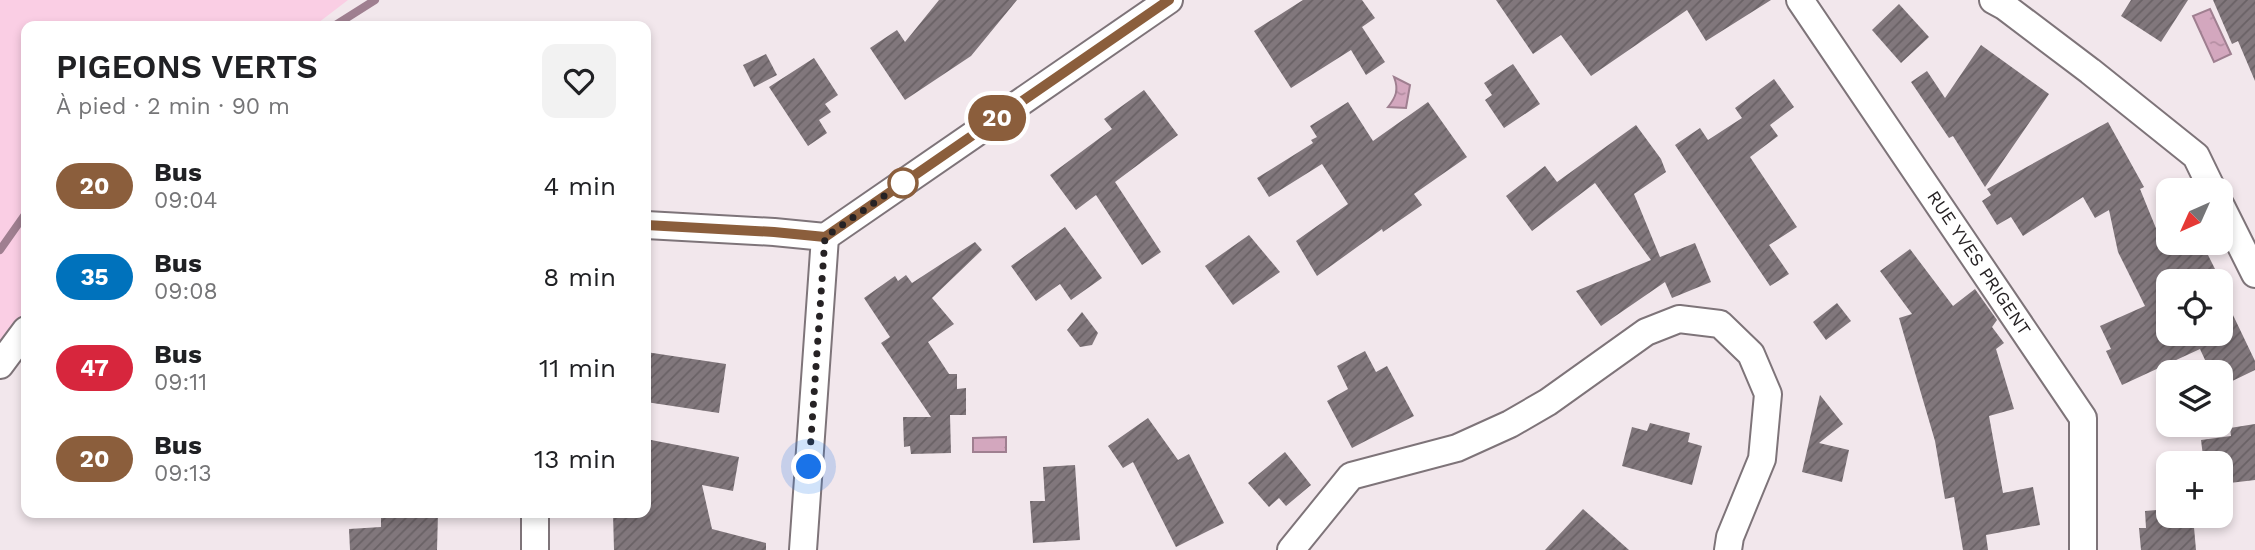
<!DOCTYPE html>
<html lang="fr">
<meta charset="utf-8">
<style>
body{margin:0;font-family:"Work Sans",sans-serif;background:#f2f2f2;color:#202124;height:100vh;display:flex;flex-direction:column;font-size:26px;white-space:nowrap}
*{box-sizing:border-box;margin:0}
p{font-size:23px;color:#757577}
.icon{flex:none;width:38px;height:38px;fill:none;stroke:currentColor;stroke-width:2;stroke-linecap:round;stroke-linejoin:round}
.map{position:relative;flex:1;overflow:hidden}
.sheet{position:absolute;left:21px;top:21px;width:630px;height:497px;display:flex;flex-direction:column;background:#fff;border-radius:14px;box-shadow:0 4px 10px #0003}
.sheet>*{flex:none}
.badge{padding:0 14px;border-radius:23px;font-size:24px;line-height:46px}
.needle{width:46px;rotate:225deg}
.controls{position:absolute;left:2156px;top:178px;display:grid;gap:14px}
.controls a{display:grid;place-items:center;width:77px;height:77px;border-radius:14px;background:#fff;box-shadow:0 4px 10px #0003;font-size:35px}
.you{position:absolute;width:35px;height:35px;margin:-18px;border:5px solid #fff;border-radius:50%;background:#1a73e8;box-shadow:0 0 0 10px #1a73e833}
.map>.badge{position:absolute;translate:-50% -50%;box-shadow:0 0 0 4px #fff}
.round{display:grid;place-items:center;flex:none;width:74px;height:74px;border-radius:14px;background:#f2f2f2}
.headline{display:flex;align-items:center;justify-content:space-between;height:119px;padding:0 35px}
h1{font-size:33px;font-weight:600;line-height:52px}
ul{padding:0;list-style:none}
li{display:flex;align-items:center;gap:21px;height:91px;padding:0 35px}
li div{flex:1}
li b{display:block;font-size:26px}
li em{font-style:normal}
li .badge{min-width:77px;font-weight:700;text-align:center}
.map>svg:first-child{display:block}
.grass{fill:#facee4}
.water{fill:url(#water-ripples);stroke:#9f7f90;stroke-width:2}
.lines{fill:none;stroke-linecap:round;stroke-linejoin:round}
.stream{stroke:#9f7f90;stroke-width:8}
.building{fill:url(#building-hatch)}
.minor-casing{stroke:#7e7479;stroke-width:30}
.minor{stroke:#fff;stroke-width:26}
.line-casing{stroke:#fff;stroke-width:16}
.line{stroke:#8b5e3c;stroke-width:10}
.walk{stroke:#262224;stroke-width:7;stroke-dasharray:0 12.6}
.stop-dot{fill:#fff;stroke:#8b5e3c;stroke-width:3.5}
.labels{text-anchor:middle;stroke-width:5;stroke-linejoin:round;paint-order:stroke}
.street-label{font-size:18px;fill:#262224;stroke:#fff}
</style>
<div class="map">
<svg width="2255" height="550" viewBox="0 0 2255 550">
<defs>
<pattern id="water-ripples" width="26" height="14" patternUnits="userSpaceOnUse" patternTransform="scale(1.75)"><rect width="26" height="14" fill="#d3a7be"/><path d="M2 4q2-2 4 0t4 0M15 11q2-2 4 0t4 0" fill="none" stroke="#b58fa3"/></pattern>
<pattern id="building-hatch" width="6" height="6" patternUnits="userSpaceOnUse" patternTransform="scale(1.75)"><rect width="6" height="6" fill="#81777c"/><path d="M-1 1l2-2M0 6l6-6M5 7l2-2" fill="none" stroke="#696165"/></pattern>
</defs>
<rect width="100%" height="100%" fill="#f2e7ec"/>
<!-- grass -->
<path class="grass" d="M0,0h348l-34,26h-288v283l-26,33z"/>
<!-- water -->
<g class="water">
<path d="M2210,9l21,45 -17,8 -21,-46z"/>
<path d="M1394,77l16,8 -4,23 -18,-1c8,-10 11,-17 6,-30z"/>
<path d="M1006,437v15h-33v-14z"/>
</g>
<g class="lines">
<!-- stream -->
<g class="stream">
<path d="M334,26l41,-26"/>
<path d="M0,250l26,-37"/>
</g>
</g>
<!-- building -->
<g class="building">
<path d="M939,0h78l-46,56 -66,44 -35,-52 27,-18 8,12z"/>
<path d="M1303,0h59l13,18 -13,9 23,35 -19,13 -15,-25 -60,38 -37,-57z"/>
<path d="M1496,0h275l-65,41 -19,-31 -96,66 -30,-41 -28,19z"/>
<path d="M2131,0h57l-27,42 -40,-26z"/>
<path d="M2213,0h42v81l-17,-40 -6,3z"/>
<path d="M1899,4l30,33 -28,26 -29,-33z"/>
<path d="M1981,45l68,49 -64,93 -32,-51 -4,2 -38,-56 16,-11 18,27z"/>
<path d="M766,54l11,21 -23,12 -11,-22z"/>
<path d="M814,58l24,37 -13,9 6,8 -12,8 8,13 -19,13 -39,-59z"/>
<path d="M1513,64l27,40 -36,24 -19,-28 7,-5 -8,-12z"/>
<path d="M1774,79l20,28 -24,18 8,11 -28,21 47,70 -28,18 20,29 -19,12 -95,-141 25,-17 8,12 34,-22 -7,-10z"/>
<path d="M1144,90l34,45 -63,47 46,70 -19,13 -46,-70 -20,15 -26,-35 62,-46 -8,-10z"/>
<path d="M1348,102l25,39 55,-39 39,55 -53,37 8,11 -39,27 -1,-3 -65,47 -21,-35 52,-37 -26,-40 -53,33 -12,-19 56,-35 -2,-3 6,-3 -7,-11z"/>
<path d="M2108,122l36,65 -4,2 22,54h40l14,28 -22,11h-26v52h53v-44l34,71v9l-31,15 -3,-12h-10l-11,-24 -78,36 -16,-34 5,-2 -11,-23 45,-20 -27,-54 -9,-42 -14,8 -12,-21 -60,39 -12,-19 -14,8 -15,-24 9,-6 -4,-6z"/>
<path d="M1636,125l25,34 5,13 -32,22 26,63 35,-14 16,39 -39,16 -7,-16 -64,44 -25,-35 75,-31 -56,-77 -63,48 -26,-35 39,-30 12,16z"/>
<path d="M1065,227l37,51 -31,22 -11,-16 -24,17 -25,-35z"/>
<path d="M1249,235l31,37 -47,33 -28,-39z"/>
<path d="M975,242l7,8 -50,48 22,26 -26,18 21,32h8v15l9,-1v27h-16l1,38 -40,1 -1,-8 -6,1 -1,-30h28l-50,-74 9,-6 -26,-39 31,-22 3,5 8,-6 6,8z"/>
<path d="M1910,249l43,57 22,-17 22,31 -5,7 12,16 -8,6 18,60 -25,7 14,77 30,-6 7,38 -54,10 2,15h-25l-9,-53 -9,2 -10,-58 -36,-123 13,-4 -32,-43z"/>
<path d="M1837,303l14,18 -25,19 -13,-18z"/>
<path d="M1082,312l16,21 -6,12 -12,2 -13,-17z"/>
<path d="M1365,351l11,21 11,-6 27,50 -62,32 -25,-47 21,-12 -11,-23z"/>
<path d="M646,352l80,12 -7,49 -73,-11z"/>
<path d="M1820,395l23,29 -24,19 30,7 -7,32 -40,-10z"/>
<path d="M1148,418l30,42 11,-6 35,69 -48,24 -43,-85 -10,6 -15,-22z"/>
<path d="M1650,423l40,10 -2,9 14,4 -10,39 -70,-19 10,-39 15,4z"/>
<path d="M2255,424v56l-34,4v-20h-17l-3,-24 30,-4 -1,-8z"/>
<path d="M646,439l93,18 -6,34 -31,-6 10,44 54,14v7h-152l-1,-37h33z"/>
<path d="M1285,452l26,33 -25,21 -7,-8 -10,9 -21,-24z"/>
<path d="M1075,465l5,75 -47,3 -3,-42h15l-2,-34z"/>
<path d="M1583,509l46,41h-84z"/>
<path d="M2168,509v7h25l3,34h-55l-2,-22h7l-1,-17z"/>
<path d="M381,513h57l-1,37h-87l-1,-21 32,-2z"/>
</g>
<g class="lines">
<defs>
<g id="minor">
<path d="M1800,0l283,418v132"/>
<path d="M1993,0l11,6 86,65 106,85 17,35"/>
<path d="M2221,206l34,68"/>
<path d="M646,225l128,7 51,5 344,-237"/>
<path d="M0,365l26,-35"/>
<path d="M535,513v37"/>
<path d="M803,550l22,-313"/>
<path d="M1291,550l60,-74 106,-28 53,-24 38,-22 98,-70 33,-13 41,5 31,30 17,40 -6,65 -32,78 -2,13"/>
</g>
</defs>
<!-- minor casing -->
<use href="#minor" class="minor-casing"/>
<!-- minor -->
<use href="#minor" class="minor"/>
</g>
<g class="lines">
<defs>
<path id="line" d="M646,225l128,7 51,5 344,-237"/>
</defs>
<!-- line casing -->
<use href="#line" class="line-casing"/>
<!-- line -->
<use href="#line" class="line"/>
<!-- walk -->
<path class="walk" d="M809,467l16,-230 85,-59 -7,5"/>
</g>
<!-- markers -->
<circle class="stop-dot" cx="903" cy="183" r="14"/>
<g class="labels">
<!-- street labels -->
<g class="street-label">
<text transform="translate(1979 263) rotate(56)" y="6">RUE YVES PRIGENT</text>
</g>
</g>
</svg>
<div class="controls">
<a><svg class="needle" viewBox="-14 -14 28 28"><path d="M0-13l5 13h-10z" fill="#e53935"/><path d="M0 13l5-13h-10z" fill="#757577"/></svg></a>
<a><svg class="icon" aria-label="locate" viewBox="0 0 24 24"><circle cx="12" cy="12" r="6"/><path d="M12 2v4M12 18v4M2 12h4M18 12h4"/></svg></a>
<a><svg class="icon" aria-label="layers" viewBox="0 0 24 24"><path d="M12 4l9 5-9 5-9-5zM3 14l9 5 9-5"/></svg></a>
<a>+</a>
</div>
<div class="you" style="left:809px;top:467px"></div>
<b class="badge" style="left:997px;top:118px;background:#8b5e3c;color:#fff">20</b>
<section class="sheet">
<div class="headline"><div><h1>PIGEONS VERTS</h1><p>À pied · 2 min · 90 m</p></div><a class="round"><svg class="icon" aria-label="heart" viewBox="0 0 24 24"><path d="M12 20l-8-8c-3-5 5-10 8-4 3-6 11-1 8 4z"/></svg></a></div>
<ul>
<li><span class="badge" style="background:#8b5e3c;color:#fff">20</span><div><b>Bus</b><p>09:04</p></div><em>4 min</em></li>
<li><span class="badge" style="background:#0072bc;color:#fff">35</span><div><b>Bus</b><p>09:08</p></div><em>8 min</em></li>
<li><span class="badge" style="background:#d7263d;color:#fff">47</span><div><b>Bus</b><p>09:11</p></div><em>11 min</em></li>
<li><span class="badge" style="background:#8b5e3c;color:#fff">20</span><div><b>Bus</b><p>09:13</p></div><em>13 min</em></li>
</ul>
</section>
</div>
